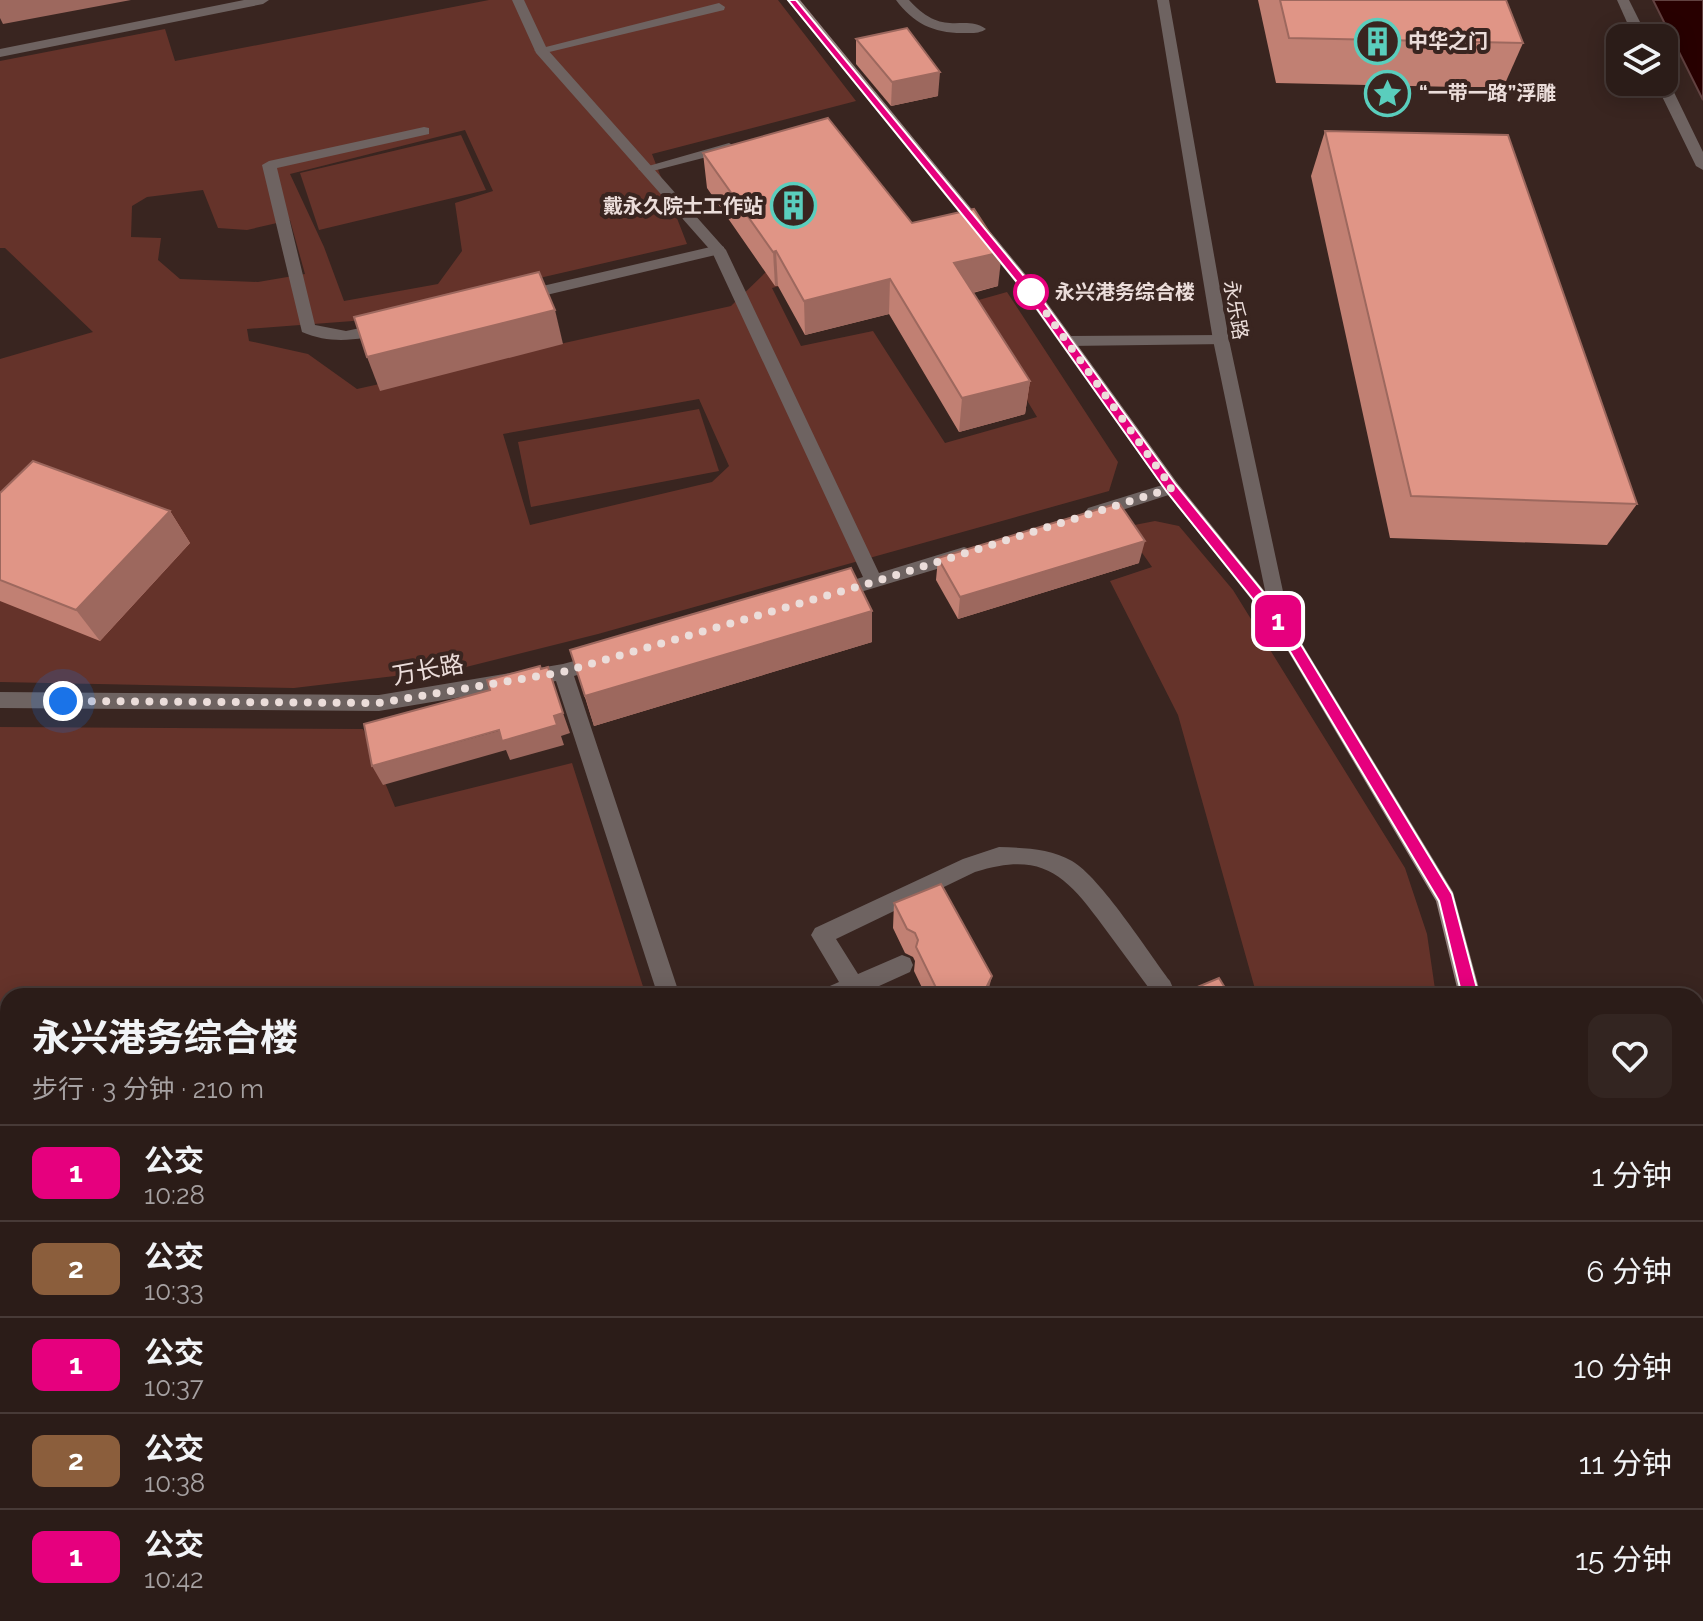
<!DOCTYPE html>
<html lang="zh">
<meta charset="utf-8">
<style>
body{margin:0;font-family:Raleway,"Noto Sans SC",sans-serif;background:#332521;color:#f1f3f6;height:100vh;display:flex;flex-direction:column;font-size:30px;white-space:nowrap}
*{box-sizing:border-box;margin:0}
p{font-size:26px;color:#a6a1a2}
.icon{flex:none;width:44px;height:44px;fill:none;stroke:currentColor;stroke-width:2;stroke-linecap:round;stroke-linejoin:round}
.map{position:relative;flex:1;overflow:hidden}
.side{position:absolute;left:0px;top:988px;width:1704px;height:634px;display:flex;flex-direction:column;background:#2b1c18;border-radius:24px 24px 0 0;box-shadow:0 4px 20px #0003,0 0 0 2px #473a37}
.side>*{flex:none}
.badge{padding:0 16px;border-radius:12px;font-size:28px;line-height:52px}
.controls{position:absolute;left:1606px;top:24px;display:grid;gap:16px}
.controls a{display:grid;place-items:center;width:72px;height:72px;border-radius:16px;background:#2b1c18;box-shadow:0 4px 20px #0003,0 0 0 2px #473a37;font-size:40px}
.you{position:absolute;width:40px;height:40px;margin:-20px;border:6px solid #fff;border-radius:50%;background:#1a73e8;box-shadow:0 0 0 12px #1a73e833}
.map>.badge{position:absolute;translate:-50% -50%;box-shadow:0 0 0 4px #fff}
.round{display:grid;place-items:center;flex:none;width:84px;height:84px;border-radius:16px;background:#332521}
.overview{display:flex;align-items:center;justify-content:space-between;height:136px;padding:0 32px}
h1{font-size:38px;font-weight:700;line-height:60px}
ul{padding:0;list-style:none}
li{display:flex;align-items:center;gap:24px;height:96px;padding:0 32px;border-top:2px solid #473a37}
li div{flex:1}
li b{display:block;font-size:30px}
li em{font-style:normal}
li .badge{min-width:88px;font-weight:700;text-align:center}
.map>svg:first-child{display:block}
.green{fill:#65332a;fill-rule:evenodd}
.water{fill:#280000;stroke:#624241;stroke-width:2}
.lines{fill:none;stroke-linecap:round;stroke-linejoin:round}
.lane{fill:#6e6361;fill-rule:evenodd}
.street{fill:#6e6361;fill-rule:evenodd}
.secondary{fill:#94837f;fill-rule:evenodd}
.wall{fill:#c18073}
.shaded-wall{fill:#9d685e}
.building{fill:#e09586;stroke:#9d685e;stroke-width:2}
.line{fill:#e6007e;stroke:#fff;stroke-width:2}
.walk{stroke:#ebddda;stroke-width:8;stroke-dasharray:0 14.4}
.stop-dot{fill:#fff;stroke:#e6007e;stroke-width:4}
.labels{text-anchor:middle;stroke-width:8;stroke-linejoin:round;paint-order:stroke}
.far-poi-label{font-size:20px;font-weight:bold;fill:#ebddda;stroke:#392520;text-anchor:start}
.far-stop-label{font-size:20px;font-weight:bold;fill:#ebddda;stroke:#392520;text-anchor:start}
.far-street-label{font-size:20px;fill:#ebddda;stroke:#392520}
.street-label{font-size:24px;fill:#ebddda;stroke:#392520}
</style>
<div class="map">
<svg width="1703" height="1621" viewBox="0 0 1703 1621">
<rect width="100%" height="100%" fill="#392520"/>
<!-- green -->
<g class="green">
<path d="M489,0h289l78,101 -204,53 35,90 -334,77 -106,8 2,12 59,13 49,35 374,-83 36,-35 134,-16 -129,33 29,58 72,-15 72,112 92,-26 -69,-114 39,-11 111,170 -9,29 -511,143 -136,34 -168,20 -294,-6v-323l93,-27 -88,-84h-5v-187l165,-32 10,32zM465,130l28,61 -38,12 7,48 -24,33 -94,17 -20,-54 -34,-73zM203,190l15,38 29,2 43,-10 15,54 -47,8 -78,-3 -22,-19 3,-22 -30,-1 1,-31 15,-9zM699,399l30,67 -17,16 -182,43 -27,-91z"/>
<path d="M461,135l25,55 -167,40 -19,-57z"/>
<path d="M699,409l20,62 -188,36 -13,-65z"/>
<path d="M1155,521l24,5 54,64 172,278 22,66 9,62h-179l-79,-281 -68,-134 42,-14 -28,-40z"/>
<path d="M0,727l363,2 32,78 177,-44 74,233h-638v618h1410l-2,7h-1416z"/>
</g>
<!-- water -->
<path class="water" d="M1653,0h50v100z"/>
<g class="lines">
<!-- lane -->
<g class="lane">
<path d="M896,0h13c35,39 54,13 77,29 -7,5 -15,4 -24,4 -29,0 -49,-10 -66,-33z"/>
<path d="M1617,0h12l19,38h-14z"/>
<path d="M719,3l6,4 -1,3 -183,44 -7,-4z"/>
<path d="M1664,78l5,4 34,70v18l-7,-4 -41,-84h9z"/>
<path d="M424,127l5,1v6l-152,34 38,157 31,6 38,-8 8,5 -2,4c-32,8 -57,13 -88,0l-40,-167 7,-4z"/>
<path d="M729,143l7,4 -2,3 -89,23 -7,-4z"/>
<path d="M719,245l5,2v6l-203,48 -8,-5 8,-5z"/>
<path d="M1221,335l8,5 -2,4 -159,2 -8,-5 8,-5z"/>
<path d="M999,847c24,1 51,1 73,14 28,16 76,91 98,120l3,7 -3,7h-16c-17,-23 -34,-46 -51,-69 -38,-52 -61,-75 -128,-54l-139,67 22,35 44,-19 8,3 3,7 -3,7 -53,24h-37l3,-7 16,-7 -28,-47 4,-7 148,-69z"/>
<path d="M486,1614h29l-3,7h-29z"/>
<path d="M807,1614h28l3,7h-28z"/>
<path d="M1619,1614h35l3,7h-35z"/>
</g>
<!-- street -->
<g class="street">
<path d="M244,0h25l-6,4 -263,53v-8z"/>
<path d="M512,0h12l23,49 179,201 153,323 85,-26 6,2 3,5 -3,5 -136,41 -6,-2 -3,-5 3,-5 35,-11 -151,-325 -176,-199z"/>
<path d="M1157,0h12l60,340 61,284 -9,7 -9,-7 -59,-284z"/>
<path d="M1172,482l9,6 -3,4 -84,27 -9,-6 3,-5z"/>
<path d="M600,654l7,2 2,5 -2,5 -33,10 106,320h-22l-102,-315 -177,30 -379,-3v-16l379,3 184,-31z"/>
<path d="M589,1614h28l-2,7h-28z"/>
</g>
<!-- secondary -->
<g class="secondary">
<path d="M787,0h13l234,285 144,199 109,135 166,273 28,104h-22l-23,-95 -161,-272 -109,-137 -142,-199z"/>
<path d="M1451,1614h28l-1,7h-28z"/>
</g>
</g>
<!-- wall -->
<g class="wall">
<path d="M1258,0h248l17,43 -20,45 -227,-5z"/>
<path d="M856,39l82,57 -47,10 -35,-42z"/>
<path d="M1325,131l312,373 -30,41 -217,-7 -79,-362z"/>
<path d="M703,153l209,70 86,63 -25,7 57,88 -5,33 -66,18 -70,-118 -84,21 -27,-49h-3l-68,-98z"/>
<path d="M0,493l170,18 20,32 -90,98 -100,-40z"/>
<path d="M938,558l201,5 -181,56 -22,-39z"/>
<path d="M872,611v31l-278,84 -24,-76z"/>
<path d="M894,903l93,93h-61l-12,-25 1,-10 -2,-4 -8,-4 -12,-25z"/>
</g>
<!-- shaded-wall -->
<g class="shaded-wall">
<path d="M0,0h131l-128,24 -3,-6z"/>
<path d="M940,72l-2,24 -47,10 1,-24z"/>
<path d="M776,251l2,35h-3l-2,-34z"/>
<path d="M1002,252l-4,34 -47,12 3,-35z"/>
<path d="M890,279l-1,35 -84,21 -1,-34z"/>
<path d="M555,310l8,34 -183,47 -13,-34z"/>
<path d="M1030,381l-5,33 -66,18 3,-34z"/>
<path d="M170,511l20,32 -90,98 -24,-31z"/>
<path d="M1145,541l-6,22 -181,56 2,-22z"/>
<path d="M872,611v31l-278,84 -9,-30z"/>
<path d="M563,713l7,20 -9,3 3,9 -54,15 -4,-10 -123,35 -11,-19z"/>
<path d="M992,976l-5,20h-5z"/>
<path d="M37,1614h25l-14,7h-26z"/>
</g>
<!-- building -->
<g class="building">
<path d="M1280,0h226l17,43 -234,-5z"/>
<path d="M907,28l33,44 -48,10 -36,-43z"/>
<path d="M828,118l84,105 62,-14 28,43 -48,11 76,118 -68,17 -72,-119 -86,22 -28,-50 -3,1 -70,-99z"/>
<path d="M1325,131l183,4 129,369 -226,-8z"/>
<path d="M539,272l16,38 -188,47 -13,-40z"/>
<path d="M33,461l137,50 -94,99 -76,-30v-87z"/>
<path d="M1119,503l26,38 -185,56 -22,-39z"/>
<path d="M851,568l21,43 -287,85 -15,-46z"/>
<path d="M540,666l1,3 7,-2 15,46 -9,3 3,9 -55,16 -3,-11 -127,36 -8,-42 126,-34 -3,-10z"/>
<path d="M941,884l51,92 -10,20h-42l-24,-49 2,-7 -3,-7 -8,-4 -13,-26z"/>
<path d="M1219,978l11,18h-54z"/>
<path d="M19,1614h18l-15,7h-2z"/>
</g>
<!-- line -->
<path class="line" d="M788,0h8l237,287 143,198 110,135 166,274 27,102 -3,6 -6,2 -8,-8 -23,-95 -163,-273 -109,-136 -142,-200z"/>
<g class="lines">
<!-- walk -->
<path class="walk" d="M63,701l316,2 184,-31 311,-90 298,-94 -143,-199 2,3"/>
</g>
<!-- icons -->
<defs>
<symbol id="building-ring" viewBox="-11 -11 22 22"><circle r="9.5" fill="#392520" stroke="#5acebd" stroke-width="1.5"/><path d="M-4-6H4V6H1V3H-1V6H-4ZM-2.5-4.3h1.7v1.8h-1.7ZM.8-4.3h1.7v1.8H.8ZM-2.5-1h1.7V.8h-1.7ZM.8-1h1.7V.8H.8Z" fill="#5acebd"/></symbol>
<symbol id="sight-ring" viewBox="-11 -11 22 22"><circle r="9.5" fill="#392520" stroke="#5acebd" stroke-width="1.5"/><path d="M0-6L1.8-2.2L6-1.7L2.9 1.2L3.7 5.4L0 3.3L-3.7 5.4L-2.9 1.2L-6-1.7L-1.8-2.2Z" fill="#5acebd"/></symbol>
</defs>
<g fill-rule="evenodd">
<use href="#building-ring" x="1352" y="16" width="51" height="51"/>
<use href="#sight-ring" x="1362" y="68" width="51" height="51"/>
<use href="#building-ring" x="768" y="180" width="51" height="51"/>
</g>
<!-- markers -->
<circle class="stop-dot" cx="1031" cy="292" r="16"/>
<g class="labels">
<!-- far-poi labels -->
<g class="far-poi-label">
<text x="1408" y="48">中华之门</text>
<text x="1419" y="100">“一带一路”浮雕</text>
<text x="763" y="213" text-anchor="end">戴永久院士工作站</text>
</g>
<!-- far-stop labels -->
<g class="far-stop-label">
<text x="1055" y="299">永兴港务综合楼</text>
</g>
<!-- far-street labels -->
<g class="far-street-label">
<text transform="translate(1236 310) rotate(80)" y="7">永乐路</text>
</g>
<!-- street labels -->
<g class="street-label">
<text transform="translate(428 670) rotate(-10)" y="8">万长路</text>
</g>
</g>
</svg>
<div class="controls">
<a><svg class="icon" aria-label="layers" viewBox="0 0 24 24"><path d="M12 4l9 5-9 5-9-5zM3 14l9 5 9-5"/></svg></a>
</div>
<div class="you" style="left:63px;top:701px"></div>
<b class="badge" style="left:1278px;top:621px;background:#e6007e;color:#fff">1</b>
<section class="side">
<div class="overview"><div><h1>永兴港务综合楼</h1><p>步行 · 3 分钟 · 210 m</p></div><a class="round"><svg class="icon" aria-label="heart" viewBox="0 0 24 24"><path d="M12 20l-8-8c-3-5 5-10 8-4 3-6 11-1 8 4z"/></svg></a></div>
<ul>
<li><span class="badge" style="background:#e6007e;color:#fff">1</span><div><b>公交</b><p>10:28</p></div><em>1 分钟</em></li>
<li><span class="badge" style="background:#8b5e3c;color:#fff">2</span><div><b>公交</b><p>10:33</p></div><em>6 分钟</em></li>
<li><span class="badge" style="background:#e6007e;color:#fff">1</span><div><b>公交</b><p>10:37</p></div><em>10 分钟</em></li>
<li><span class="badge" style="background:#8b5e3c;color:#fff">2</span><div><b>公交</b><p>10:38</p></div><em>11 分钟</em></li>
<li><span class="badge" style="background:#e6007e;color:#fff">1</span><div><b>公交</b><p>10:42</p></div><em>15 分钟</em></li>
</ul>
</section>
</div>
